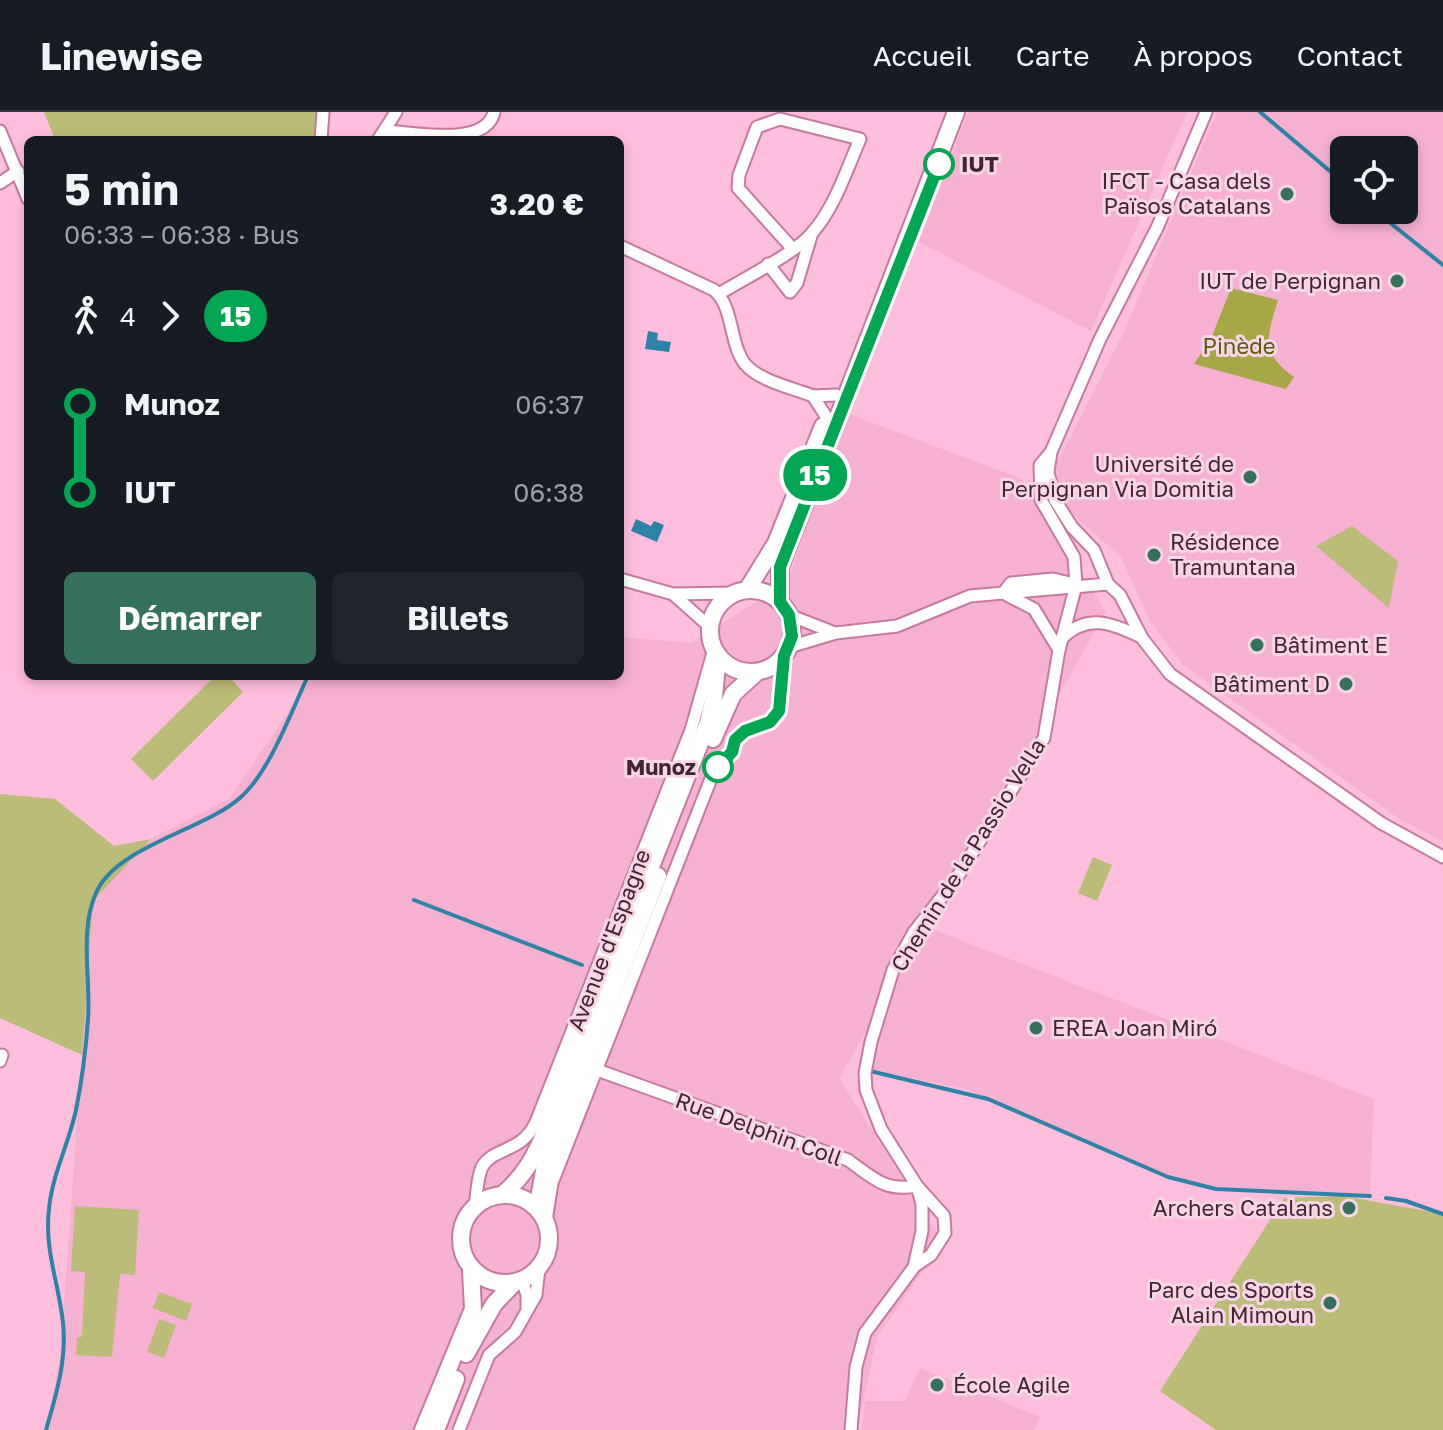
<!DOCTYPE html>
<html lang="fr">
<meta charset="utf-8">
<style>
body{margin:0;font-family:"Golos Text",sans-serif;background:#20242c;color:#f1f3f6;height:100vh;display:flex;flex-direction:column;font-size:30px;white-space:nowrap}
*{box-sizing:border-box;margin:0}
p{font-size:26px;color:#9ea1a6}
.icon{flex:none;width:44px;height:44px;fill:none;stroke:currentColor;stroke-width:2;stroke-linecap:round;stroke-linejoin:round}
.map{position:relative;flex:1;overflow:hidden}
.side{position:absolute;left:24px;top:24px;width:600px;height:544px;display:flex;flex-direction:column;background:#171b24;border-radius:12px;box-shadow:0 4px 12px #0003}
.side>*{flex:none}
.badge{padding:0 16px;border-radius:26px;font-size:28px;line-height:52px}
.tools{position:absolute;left:1330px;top:24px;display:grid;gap:16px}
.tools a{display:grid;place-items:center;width:88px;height:88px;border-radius:12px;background:#171b24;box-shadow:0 4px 12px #0003;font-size:40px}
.map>.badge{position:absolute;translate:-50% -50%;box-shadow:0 0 0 4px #fff}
.legs{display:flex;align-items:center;gap:12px;height:88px;padding:0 40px;font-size:26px}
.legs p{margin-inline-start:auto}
.overview{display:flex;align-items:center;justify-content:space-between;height:136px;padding:0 40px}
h1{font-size:44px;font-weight:700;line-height:60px}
.action{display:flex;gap:16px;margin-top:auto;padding:16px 40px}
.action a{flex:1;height:92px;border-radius:12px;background:#34715d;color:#fff;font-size:32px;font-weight:700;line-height:92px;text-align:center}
.action a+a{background:#20242c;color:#f1f3f6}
ul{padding:0 40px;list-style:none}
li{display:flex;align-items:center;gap:28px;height:88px;font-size:30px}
li i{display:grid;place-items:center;width:12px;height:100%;margin:0 10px;background:currentColor}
li i::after{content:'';width:20px;height:20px;margin:-10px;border:6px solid;border-radius:50%;background:#171b24}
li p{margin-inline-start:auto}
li:first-child i{background:linear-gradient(#0000 50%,currentColor 0)}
li:last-child i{background:linear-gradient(currentColor 50%,#0000 0)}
header{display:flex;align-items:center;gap:48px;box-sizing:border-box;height:112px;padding:0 40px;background:#171b24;border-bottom:2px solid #363941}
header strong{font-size:38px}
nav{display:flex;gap:44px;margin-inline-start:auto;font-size:28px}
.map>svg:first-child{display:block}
.built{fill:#f6b0d2;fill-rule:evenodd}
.green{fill:#bbbc77}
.forest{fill:#a7a845}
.water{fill:#2c83a6}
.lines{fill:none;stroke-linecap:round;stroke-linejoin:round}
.stream{stroke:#2c83a6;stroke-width:4}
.street-casing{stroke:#c67a9f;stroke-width:15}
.secondary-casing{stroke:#c67a9f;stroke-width:20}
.street{stroke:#fff;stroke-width:11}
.secondary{stroke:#fff;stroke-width:16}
.line-1-casing{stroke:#fff;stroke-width:18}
.line-1{stroke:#00a651;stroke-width:12}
.stop-1-dot{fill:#fff;stroke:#00a651;stroke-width:4}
.poi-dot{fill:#34715d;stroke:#f8d6e5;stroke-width:3}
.labels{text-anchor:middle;stroke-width:6;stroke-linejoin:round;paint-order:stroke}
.stop-label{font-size:22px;font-weight:bold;fill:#432433;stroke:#f8d6e5;text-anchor:start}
.poi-label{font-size:22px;fill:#432433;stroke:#f8d6e5;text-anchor:end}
.park-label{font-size:22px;fill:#59590f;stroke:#f8d6e5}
.street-label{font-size:22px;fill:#432433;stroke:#f8d6e5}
</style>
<header>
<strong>Linewise</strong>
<nav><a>Accueil</a><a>Carte</a><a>À propos</a><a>Contact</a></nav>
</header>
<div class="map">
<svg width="1443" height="1318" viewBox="0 0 1443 1318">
<rect width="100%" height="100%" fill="#ffbedc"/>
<!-- built -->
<g class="built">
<path d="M968,0h219l-96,219 -172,-89z"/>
<path d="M1217,0h226v729l-42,-21 -218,-155 -33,-44 -29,-64 -52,-46 -11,-22 -2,-24 67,-131zM1344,38h60v60h-60z"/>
<path d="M843,300l177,66 86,134 -180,315 448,172 -4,95 -153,-7 -48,-11 -200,-86 -99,-21 30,-96 -61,105 104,164 -66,95 -20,93h-811l14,-72 33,-457 58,-62 79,-41 83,-122h307v-39l71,6 97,-61z"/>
<path d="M920,1256l120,49 -6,13h-172l3,-29h40z"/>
</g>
<!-- green -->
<g class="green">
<path d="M44,0h274l-2,28h-261z"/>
<path d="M1352,414l46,35 -9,47 -73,-62z"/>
<path d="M215,564h13l15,16 -90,89 -22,-22z"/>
<path d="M0,682l55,5 59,47 37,-7 -58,62 -11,154 -82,-37z"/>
<path d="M1093,745l19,8 -15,36 -19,-8z"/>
<path d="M1344,1084l99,18v216h-227l-56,-39 124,-193z"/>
<path d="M75,1094l64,4 -4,65 -15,-1 -8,83 -36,-2 1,-18h5l3,-65 -14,-1z"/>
<path d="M159,1180l33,12 -6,17 -33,-13z"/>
<path d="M159,1207l17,6 -12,33 -17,-6z"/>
</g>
<!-- forest -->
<path class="forest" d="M1231,176l47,12c-11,36 -18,53 16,77l-8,12 -92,-25 18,-28z"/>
<!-- water -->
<g class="water">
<path d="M648,219l10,2 -1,7 14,2 -2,10 -24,-3z"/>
<path d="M636,407l15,7 3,-5 10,4 -7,17 -26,-11z"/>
</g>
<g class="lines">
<!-- stream -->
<g class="stream">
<path d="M1260,0l84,71"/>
<path d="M1374,98l69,55"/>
<path d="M414,788l168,65"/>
<path d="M870,959l118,28 180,78 48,12 154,7"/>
<path d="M1386,1086l20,3 37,13"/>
<path d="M46,1318c10,-35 21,-70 17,-107 -4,-39 -19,-74 -14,-114 3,-34 20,-66 27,-99 6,-30 10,-61 12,-91 3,-40 -9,-88 8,-126 20,-47 109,-63 145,-96 29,-26 50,-85 67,-121"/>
</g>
<defs>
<g id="street">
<path d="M1206,0l-49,116 -57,111 -49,113 -3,20 7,28 17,27 22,23 14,34 12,11 22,43 28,36 211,149 62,34"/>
<path d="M0,19l28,68"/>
<path d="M385,19c28,1 101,17 109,-19"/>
<path d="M321,28l2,-28"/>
<path d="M378,28l18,-28"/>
<path d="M0,71l18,-12"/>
<path d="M620,134l94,44c20,17 15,53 31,74 14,17 48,24 68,32"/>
<path d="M768,152l22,28 7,-9 14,-47"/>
<path d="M719,182c24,-15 77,-41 93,-61 23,-26 34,-62 48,-94l-80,-20 -23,8 -18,48 -1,13 54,60"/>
<path d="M827,306l-14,-22 23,-1"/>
<path d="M620,467l53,15 63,-1"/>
<path d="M1004,480l7,-9 42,-4 21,5"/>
<path d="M674,483l36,32"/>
<path d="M1007,483l27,14 25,41"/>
<path d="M789,503l46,18"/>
<path d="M1062,526c26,-25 50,-15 79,-1"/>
<path d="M789,535l47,-14 61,-7 73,-30 138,-12"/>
<path d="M0,949l2,-6"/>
<path d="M597,958l251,90c25,18 37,32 69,26l27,30 1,17 -14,22 -16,11"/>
<path d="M475,1094c2,-12 2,-28 7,-39 11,-20 40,-14 54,-45l155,-392 23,-81"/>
<path d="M546,1109l6,-38 162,-412 18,-19 3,-12 10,-9 25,-9 9,-11 5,-55"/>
<path d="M522,1168l5,15v13"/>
<path d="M459,1318l30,-75 26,-23 21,-37 3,-27"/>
<path d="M851,1318l5,-63 9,-34 49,-66 8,-36v-27l-5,-18 -36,-57 -15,-39 -1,-17 6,-31 22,-72 21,-38 42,-53 88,-141 15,-88 17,-65 -2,-28 -33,-57 -1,-35 11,-13"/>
</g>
<g id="secondary">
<path d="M747,478l29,-47 47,-117"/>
<circle cx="751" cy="519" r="41"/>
<path d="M780,490v-35l176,-455"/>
<path d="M713,627l20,-45 24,-22"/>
<circle cx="505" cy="1127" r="44"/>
<path d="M502,1083c24,-20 34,-41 46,-69l160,-403 6,-26 4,-42"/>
<path d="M537,1096l8,-42 113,-290"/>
<path d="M466,1242l28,-50 21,-22"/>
<path d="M423,1318l50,-121 -2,-39"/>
<path d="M436,1318l20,-51"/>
</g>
</defs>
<!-- street casing -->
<use href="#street" class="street-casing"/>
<!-- secondary casing -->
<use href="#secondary" class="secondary-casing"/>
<!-- street -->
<use href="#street" class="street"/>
<!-- secondary -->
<use href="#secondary" class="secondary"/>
</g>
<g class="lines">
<defs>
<path id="line-1" d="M718,655l14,-15 3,-12 10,-9 25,-9 9,-11 5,-55 8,-20 -3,-21 -9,-13v-35l159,-403"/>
</defs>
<!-- line-1 casing -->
<use href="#line-1" class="line-1-casing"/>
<!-- line-1 -->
<use href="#line-1" class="line-1"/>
</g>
<!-- markers -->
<g class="stop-1-dot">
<circle cx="939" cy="52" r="14"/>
<circle cx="718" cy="655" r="14"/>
</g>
<g class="poi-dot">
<circle cx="1287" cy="82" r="8"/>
<circle cx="1397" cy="169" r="8"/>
<circle cx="1250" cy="365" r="8"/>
<circle cx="1154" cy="443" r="8"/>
<circle cx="1257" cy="533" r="8"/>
<circle cx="1346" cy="572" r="8"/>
<circle cx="1036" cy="916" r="8"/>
<circle cx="1349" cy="1096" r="8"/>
<circle cx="1330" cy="1191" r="8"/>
<circle cx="937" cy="1273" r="8"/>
</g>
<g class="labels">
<!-- stop labels -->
<g class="stop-label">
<text x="961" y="60">IUT</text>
<text x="696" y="663" text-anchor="end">Munoz</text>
</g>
<!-- poi labels -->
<g class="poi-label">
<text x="1271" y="77">IFCT - Casa dels<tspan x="1271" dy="25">Països Catalans</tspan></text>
<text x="1381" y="177">IUT de Perpignan</text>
<text x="1234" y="360">Université de<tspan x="1234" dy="25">Perpignan Via Domitia</tspan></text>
<text x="1170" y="438" text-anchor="start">Résidence<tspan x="1170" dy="25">Tramuntana</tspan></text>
<text x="1273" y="541" text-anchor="start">Bâtiment E</text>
<text x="1330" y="580">Bâtiment D</text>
<text x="1052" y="924" text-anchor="start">EREA Joan Miró</text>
<text x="1333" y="1104">Archers Catalans</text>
<text x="1314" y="1186">Parc des Sports<tspan x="1314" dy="25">Alain Mimoun</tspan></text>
<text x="953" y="1281" text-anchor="start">École Agile</text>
</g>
<!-- park labels -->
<g class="park-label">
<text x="1239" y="242">Pinède</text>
</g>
<!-- street labels -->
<g class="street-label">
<text transform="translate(968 743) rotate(-58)" y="8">Chemin de la Passio Vella</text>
<text transform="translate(609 828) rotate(-69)" y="8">Avenue d'Espagne</text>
<text transform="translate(759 1017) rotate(20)" y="8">Rue Delphin Coll</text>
</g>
</g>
</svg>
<div class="tools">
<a><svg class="icon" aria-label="locate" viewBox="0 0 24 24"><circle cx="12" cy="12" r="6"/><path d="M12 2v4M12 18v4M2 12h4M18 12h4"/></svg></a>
</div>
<b class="badge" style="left:815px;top:363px;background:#00a651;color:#fff">15</b>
<section class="side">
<div class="overview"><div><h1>5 min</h1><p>06:33 – 06:38 · Bus</p></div><b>3.20 €</b></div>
<div class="legs"><svg class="icon" aria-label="walk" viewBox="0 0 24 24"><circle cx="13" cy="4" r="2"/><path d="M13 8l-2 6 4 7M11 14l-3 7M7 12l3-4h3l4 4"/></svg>4<svg class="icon" aria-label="forward" viewBox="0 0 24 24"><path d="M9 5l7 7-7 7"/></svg><b class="badge" style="background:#00a651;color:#fff">15</b></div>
<ul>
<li><i style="color:#00a651"></i><b>Munoz</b><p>06:37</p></li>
<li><i style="color:#00a651"></i><b>IUT</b><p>06:38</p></li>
</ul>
<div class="action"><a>Démarrer</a><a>Billets</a></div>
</section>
</div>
